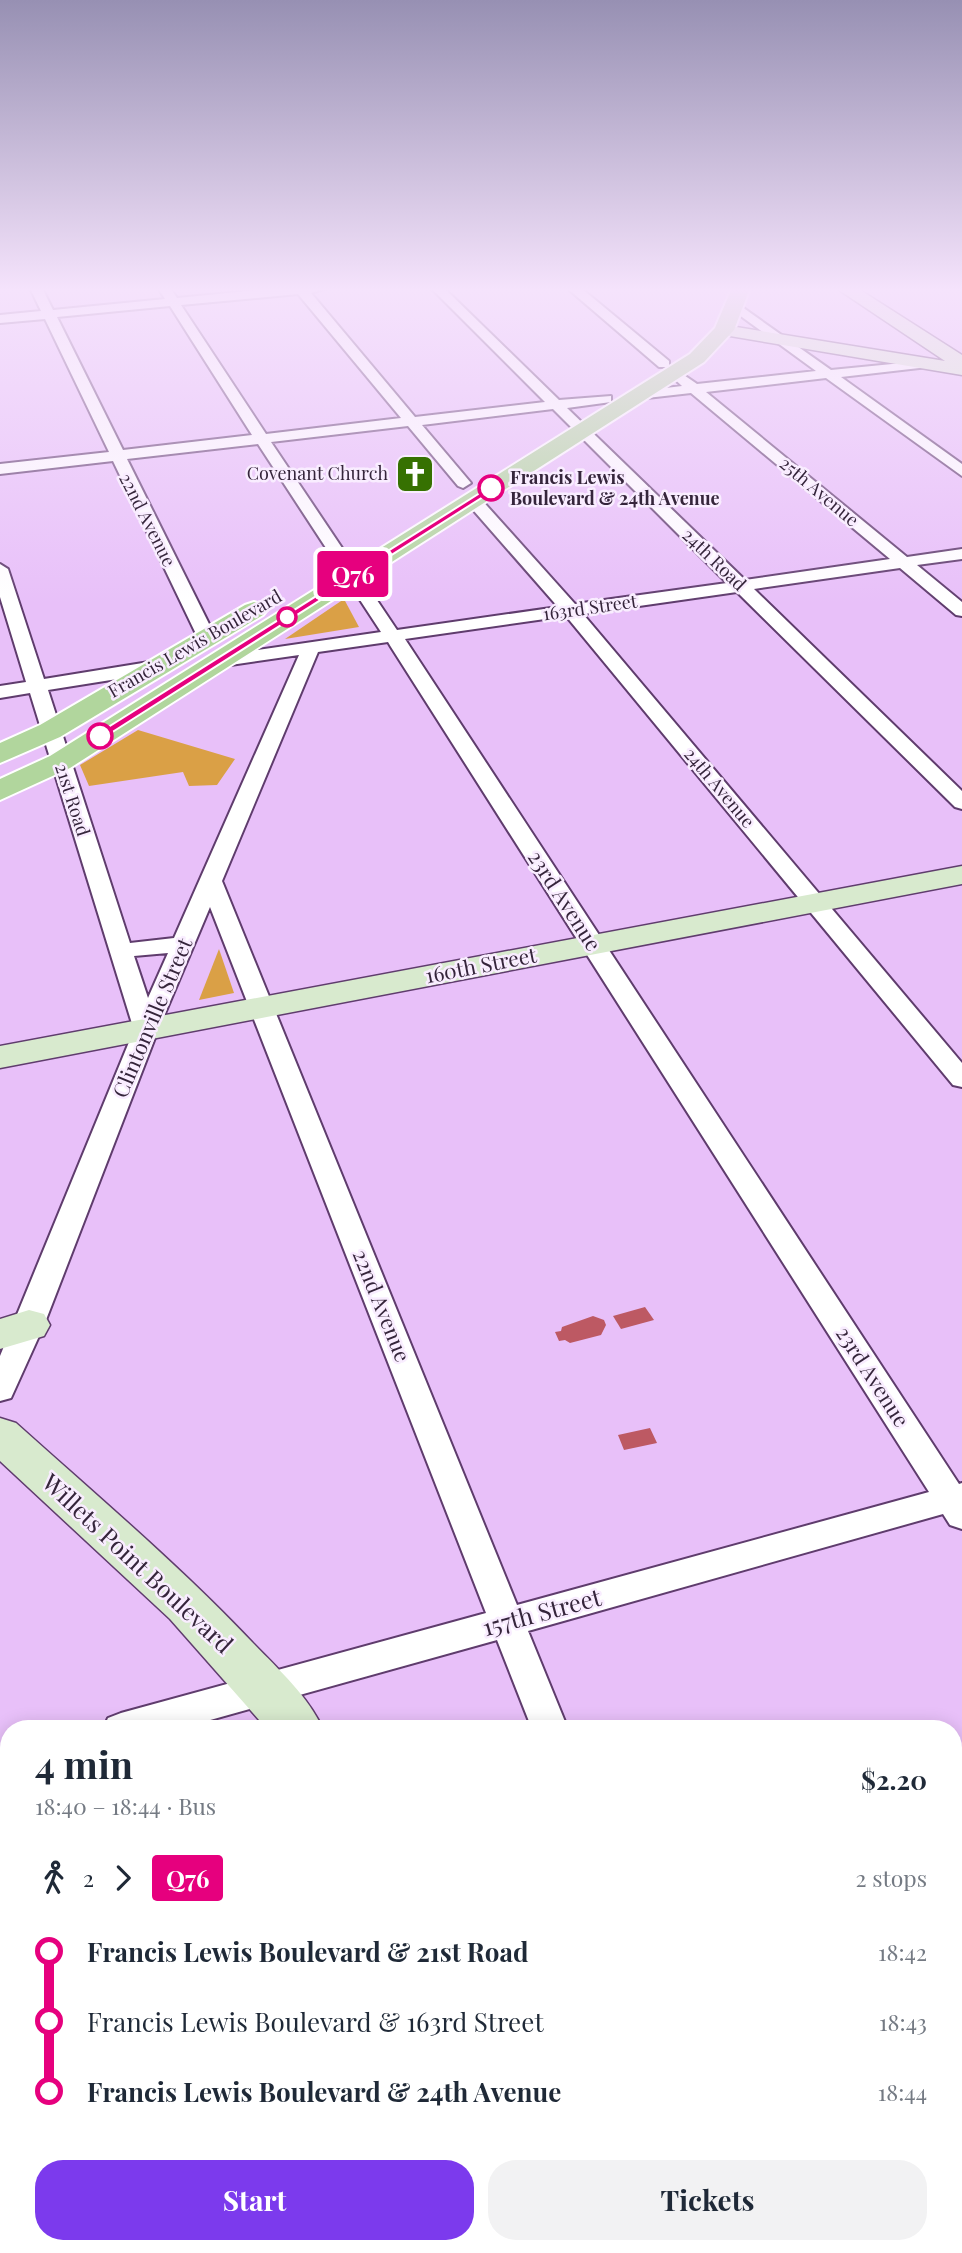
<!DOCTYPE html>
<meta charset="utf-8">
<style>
body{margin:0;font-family:"Playfair Display",serif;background:#f2f2f3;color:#1f2937;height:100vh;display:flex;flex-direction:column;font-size:26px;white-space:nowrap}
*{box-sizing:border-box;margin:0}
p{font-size:23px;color:#747a83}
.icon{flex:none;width:38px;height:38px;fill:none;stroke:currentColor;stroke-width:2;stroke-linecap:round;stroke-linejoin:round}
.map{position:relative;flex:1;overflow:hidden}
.sheet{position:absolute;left:0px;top:1720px;width:962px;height:534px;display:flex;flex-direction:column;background:#fff;border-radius:28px 28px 0 0;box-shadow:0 4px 18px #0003}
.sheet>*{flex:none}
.badge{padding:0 14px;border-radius:5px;font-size:24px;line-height:46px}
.map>.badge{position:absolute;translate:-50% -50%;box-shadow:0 0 0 4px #fff}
.legs{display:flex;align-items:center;gap:10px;height:77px;padding:0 35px;font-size:23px}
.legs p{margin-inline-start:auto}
.head{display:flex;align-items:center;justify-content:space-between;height:119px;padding:0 35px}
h1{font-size:38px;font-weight:700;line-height:52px}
.cta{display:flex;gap:14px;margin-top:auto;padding:14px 35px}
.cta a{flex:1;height:80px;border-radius:28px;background:#7c3aed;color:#fff;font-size:28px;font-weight:700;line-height:80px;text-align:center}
.cta a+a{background:#f2f2f3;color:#1f2937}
ul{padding:0 35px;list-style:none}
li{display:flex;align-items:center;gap:24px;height:70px;font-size:26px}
li i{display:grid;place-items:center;width:10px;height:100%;margin:0 9px;background:currentColor}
li i::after{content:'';width:18px;height:18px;margin:-9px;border:5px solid;border-radius:50%;background:#fff}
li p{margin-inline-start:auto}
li:first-child i{background:linear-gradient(#0000 50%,currentColor 0)}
li:last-child i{background:linear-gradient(currentColor 50%,#0000 0)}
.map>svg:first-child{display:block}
.green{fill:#daa046}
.water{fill:#bd5963}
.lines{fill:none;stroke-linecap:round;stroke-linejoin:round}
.street-casing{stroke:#5f3c6d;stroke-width:4}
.secondary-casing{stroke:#5f3c6d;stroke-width:3}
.primary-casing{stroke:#fff;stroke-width:4}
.street{fill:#fff;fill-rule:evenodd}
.secondary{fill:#d8eace;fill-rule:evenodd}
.primary{fill:#b1d69d;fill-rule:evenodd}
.line-1{fill:#e6007e;stroke:#fff;stroke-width:2}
.stop-1-dot{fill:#fff;stroke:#e6007e;stroke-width:3.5}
.labels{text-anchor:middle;stroke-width:5;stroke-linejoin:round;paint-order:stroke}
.far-poi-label{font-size:18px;fill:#35253b;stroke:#f9edff;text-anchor:end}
.far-stop-label{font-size:18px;font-weight:bold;fill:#35253b;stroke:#f9edff;text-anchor:start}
.far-street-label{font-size:18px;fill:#35253b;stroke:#f9edff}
.street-label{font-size:21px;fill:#35253b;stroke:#f9edff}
.near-street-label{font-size:24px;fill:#35253b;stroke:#f9edff}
</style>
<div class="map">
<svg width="962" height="2253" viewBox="0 0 962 2253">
<rect width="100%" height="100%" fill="#e8c0f9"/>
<!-- green -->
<g class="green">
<path d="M344,599l15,28 -74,12z"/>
<path d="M138,730l97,29 -18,26 -28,1 -6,-14 -94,14 -9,-21z"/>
<path d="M219,949l15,44 -35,7z"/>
</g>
<!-- water -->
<g class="water">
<path d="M645,1307l9,13 -33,9 -8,-13z"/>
<path d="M593,1316l11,4 2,5 -5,10 -31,8 -5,-3 -6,1 -4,-9 6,-1 1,-4z"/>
<path d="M650,1428l7,15 -33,7 -6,-15z"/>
</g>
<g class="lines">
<defs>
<g id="street">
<path d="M30,288h12l11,22 112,-11 -7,-11h12l7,10 102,-10h48l-16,5 104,124 130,-15 -114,-114h13l115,112 52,-4v6l-44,6 178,172 145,-21 -199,-166 -53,6 -5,-1v-6l49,-6 -14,-13 7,-4 22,15 119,-13 -85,-62v-6l4,-1 96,68 102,-10v6l-5,1 -87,10 121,87v12l-136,-98 -120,14 201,165 55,-8v10l-45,6 45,37v14l-6,-1 -56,-47 -146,21 208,202v18l-7,-2 -218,-215 -154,22 379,449v24l-9,-2 -387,-469 -161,23 554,845 3,-1v46l-12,-4 -7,-11 -415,117 40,98h-36l-35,-89 -319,89h-75l5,-11 13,-5 365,-100 -276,-706 -52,123 -114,295 -33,73 -11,3v-45l134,-326 -104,-337 -30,5v-12l26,-4 -26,-85v-33l8,5 36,110 111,-18 9,6 -9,6 -107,17 82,253 44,-5 125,-283 -82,12 -7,-2 -2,-4 2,-4 171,-25 -123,-188 -131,15 88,177 -9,5 -9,-5 -84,-175 -113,13v-10l109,-12 -64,-133 -45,4v-8l41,-4zM298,294l103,124 -135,16 -85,-129zM170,306l82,129 -129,15 -66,-133zM553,409l174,174 -152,21 -96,-107h-12l-2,3 2,3 91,104 -161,23 -126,-188 137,-16 50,60 5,2 8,-5 -49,-58zM388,642l3,5 538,845 -412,113 -295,-724 96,-229zM168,953l-20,45 -14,-42z"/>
<path d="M567,288h14l88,73v6h-10z"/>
<path d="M0,1760l9,3v93l-9,-4z"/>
<path d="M45,2245h44l1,8h-45z"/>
</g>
<g id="secondary">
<path d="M836,288h21l105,67v20l-238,-40 -9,-5 9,-5 221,36z"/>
<path d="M962,866v18l-962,184v-22z"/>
<path d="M29,1310l15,4 6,11 -6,11 -44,13v-30z"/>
<path d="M0,1418l16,5c80,72 162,141 236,219 26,27 56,54 71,87h-56l-97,-110 -170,-158z"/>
<path d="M691,2245h66l3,8h-66z"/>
</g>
<g id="primary">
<path d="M732,288h18l-16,42 -30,32 -634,406 -70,32v-21l50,-23 640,-402 25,-26z"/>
<path d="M254,602l9,3 4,5 -4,5 -203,122 -60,26v-20l40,-18 205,-120z"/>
</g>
</defs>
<!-- street casing -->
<use href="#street" class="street-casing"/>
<!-- secondary casing -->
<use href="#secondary" class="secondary-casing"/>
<!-- primary casing -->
<use href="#primary" class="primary-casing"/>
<!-- street -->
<use href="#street" class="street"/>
<!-- secondary -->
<use href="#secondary" class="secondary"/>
<!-- primary -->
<use href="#primary" class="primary"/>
</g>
<!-- sky -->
<linearGradient id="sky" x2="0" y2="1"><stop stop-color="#9790b3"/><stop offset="0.48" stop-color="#f5e3fc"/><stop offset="1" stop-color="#f5e3fc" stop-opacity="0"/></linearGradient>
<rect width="962" height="604" fill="url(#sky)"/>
<!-- line-1 -->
<path class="line-1" d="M491,486l3,4 -391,248 -9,-2z"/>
<!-- icons -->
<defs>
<symbol id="church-square" viewBox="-11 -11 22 22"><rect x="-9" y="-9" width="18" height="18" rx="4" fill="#367101" stroke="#f9edff"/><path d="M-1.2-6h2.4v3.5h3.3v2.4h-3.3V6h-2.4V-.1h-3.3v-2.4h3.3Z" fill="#fff"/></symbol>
</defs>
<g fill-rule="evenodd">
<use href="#church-square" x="393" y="452" width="44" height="44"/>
</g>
<!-- markers -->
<g class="stop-1-dot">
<circle cx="491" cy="488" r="12"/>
<circle cx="287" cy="617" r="9"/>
<circle cx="100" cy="736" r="12"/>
</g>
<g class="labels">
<!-- far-poi labels -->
<g class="far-poi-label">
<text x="388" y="480">Covenant Church</text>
</g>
<!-- far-stop labels -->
<g class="far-stop-label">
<text x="510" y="484">Francis Lewis<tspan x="510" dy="21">Boulevard &amp; 24th Avenue</tspan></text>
</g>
<!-- far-street labels -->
<g class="far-street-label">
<text transform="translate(819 492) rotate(40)" y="6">25th Avenue</text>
<text transform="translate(147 520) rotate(63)" y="6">22nd Avenue</text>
<text transform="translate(714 560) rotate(44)" y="6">24th Road</text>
<text transform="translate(590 608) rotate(-8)" y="6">163rd Street</text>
<text transform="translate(195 644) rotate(-30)" y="6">Francis Lewis Boulevard</text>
<text transform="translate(719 788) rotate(50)" y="6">24th Avenue</text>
<text transform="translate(72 800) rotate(72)" y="6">21st Road</text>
</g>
<!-- street labels -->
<g class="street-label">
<text transform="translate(564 901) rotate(57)" y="7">23rd Avenue</text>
<text transform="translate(481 966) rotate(-11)" y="7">160th Street</text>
<text transform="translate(153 1018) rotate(-67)" y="7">Clintonville Street</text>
<text transform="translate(381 1306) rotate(68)" y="7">22nd Avenue</text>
<text transform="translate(872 1377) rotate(57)" y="7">23rd Avenue</text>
</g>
<!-- near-street labels -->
<g class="near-street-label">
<text transform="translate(137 1564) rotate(43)" y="8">Willets Point Boulevard</text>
<text transform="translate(542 1613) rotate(-15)" y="8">157th Street</text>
</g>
</g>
</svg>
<b class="badge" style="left:353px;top:574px;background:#e6007e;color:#fff">Q76</b>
<section class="sheet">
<div class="head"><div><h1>4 min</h1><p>18:40 – 18:44 · Bus</p></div><b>$2.20</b></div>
<div class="legs"><svg class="icon" aria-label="walk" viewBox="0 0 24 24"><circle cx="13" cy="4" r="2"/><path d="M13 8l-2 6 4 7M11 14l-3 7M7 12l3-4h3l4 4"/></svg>2<svg class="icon" aria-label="forward" viewBox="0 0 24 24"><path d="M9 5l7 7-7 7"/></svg><b class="badge" style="background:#e6007e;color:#fff">Q76</b><p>2 stops</p></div>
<ul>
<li><i style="color:#e6007e"></i><b>Francis Lewis Boulevard &amp; 21st Road</b><p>18:42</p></li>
<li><i style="color:#e6007e"></i><span>Francis Lewis Boulevard &amp; 163rd Street</span><p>18:43</p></li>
<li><i style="color:#e6007e"></i><b>Francis Lewis Boulevard &amp; 24th Avenue</b><p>18:44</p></li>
</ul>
<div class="cta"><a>Start</a><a>Tickets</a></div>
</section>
</div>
